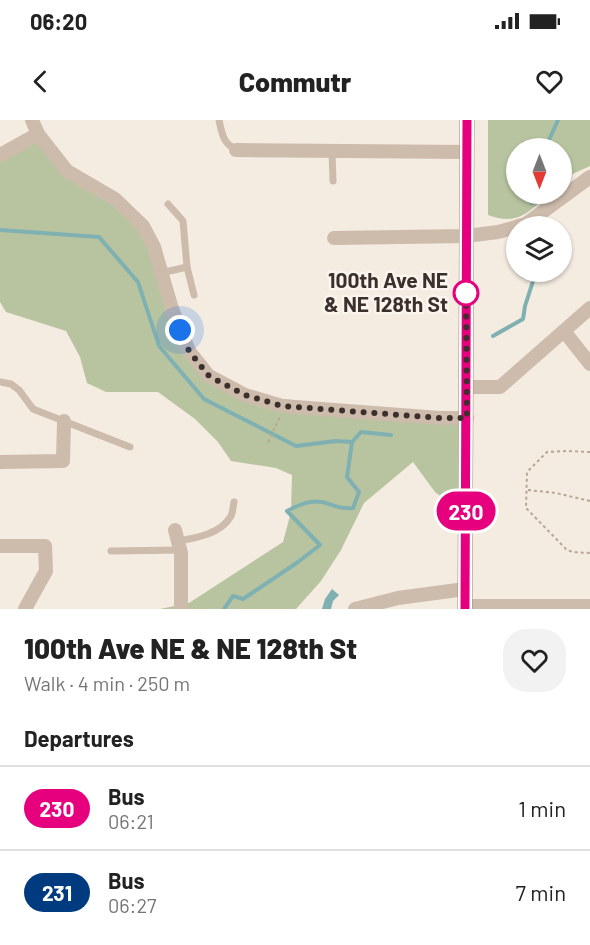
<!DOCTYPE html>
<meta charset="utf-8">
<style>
body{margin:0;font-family:Barlow,sans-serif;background:#f2f2f2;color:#222;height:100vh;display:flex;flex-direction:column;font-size:22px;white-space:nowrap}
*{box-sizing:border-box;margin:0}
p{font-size:20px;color:#767676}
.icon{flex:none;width:33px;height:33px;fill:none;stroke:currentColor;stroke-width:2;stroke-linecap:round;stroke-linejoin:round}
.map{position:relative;height:489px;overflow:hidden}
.drawer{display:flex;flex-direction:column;background:#fff;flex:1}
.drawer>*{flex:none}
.badge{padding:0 12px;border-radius:20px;font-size:21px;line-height:39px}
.needle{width:39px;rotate:180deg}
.tools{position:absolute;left:506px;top:18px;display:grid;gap:12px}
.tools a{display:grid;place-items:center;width:66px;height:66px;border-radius:50%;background:#fff;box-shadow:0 2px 4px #0004;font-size:30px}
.you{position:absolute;width:30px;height:30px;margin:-15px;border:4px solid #fff;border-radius:50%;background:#1a73e8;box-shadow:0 0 0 9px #1a73e833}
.map>.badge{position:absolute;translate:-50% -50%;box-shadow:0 0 0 3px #fff}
h2{padding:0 24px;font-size:22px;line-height:54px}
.round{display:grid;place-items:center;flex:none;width:63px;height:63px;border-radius:24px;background:#f2f2f2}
.headline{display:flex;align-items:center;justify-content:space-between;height:102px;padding:0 24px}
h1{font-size:28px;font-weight:800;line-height:45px}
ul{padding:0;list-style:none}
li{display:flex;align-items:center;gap:18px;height:84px;padding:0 24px;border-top:2px solid #e0e0e0}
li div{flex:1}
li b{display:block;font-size:22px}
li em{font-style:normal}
li .badge{min-width:66px;font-weight:700;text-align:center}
.status{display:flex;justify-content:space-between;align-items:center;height:42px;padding:0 30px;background:#fff;direction:ltr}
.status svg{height:16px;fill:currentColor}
header{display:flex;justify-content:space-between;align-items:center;height:78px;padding:0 24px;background:#fff;font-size:27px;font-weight:800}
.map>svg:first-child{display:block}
.green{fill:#b8c4a0}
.water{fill:#7fb0b2}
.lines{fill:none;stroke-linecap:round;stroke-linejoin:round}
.stream{stroke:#7fb0b2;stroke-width:4}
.path{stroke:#b9a596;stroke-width:2;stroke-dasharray:3 3;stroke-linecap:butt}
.lane{stroke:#cdbbac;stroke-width:7}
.street{stroke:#cdbbac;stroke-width:14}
.secondary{stroke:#a18a7d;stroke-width:15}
.line-casing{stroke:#fff;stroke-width:14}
.line{stroke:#e6007e;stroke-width:9}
.walk{stroke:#3b302b;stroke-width:6;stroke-dasharray:0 10.8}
.stop-dot{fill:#fff;stroke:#e6007e;stroke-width:3}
.labels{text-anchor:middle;stroke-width:5;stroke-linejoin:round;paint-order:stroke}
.stop-label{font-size:21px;font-weight:bold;fill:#3b302b;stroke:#fbf5ee;text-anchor:end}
</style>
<div class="status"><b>06:20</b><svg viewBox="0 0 49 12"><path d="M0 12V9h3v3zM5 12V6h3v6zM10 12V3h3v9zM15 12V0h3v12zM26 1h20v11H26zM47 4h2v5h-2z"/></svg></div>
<header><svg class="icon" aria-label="back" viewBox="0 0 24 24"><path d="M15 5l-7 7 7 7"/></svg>Commutr<svg class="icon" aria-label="heart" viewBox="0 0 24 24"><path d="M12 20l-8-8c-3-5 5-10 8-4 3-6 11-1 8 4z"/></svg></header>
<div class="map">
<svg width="590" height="489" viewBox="0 0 590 489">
<rect width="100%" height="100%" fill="#f4ebe1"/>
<!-- green -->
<g class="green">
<path d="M488,0h102v46l-22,10 -7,7v-35h-45v46h33c-20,18 -31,32 -61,21z"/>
<path d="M38,14l29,37 76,55 29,83 37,67 36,19 222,23 -2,97 -30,-23 -22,-30 -49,41 -23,47 -20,31 -25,28h-136l29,-6 94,-61 8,-30 1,-37 -16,-7 -45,-7 -13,-19 -23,-23 -37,-27h-52l-19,-9 -7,-26 -14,-26 -60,-19 -6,-10v-147z"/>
</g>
<!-- water -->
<path class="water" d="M332,469l7,6 -6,6 -2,8h-9l3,-10z"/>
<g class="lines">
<!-- stream -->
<g class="stream">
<path d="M549,28v-8l9,-20"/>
<path d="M532,83l8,-9"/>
<path d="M0,110l99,7 39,45 21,64 45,53 92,47 40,-5 16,1"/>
<path d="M493,216l30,-17 2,-13 11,-34"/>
<path d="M224,489l9,-13 10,3 55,-37 22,-17 -33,-34c13,-7 27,-13 42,-7 10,3 14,5 24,4l6,-16 -12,-15 5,-35 9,-10 30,3"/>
</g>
<!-- path -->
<g class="path">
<path d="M268,322l12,-25"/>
<path d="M590,332l-24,-1 -19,1 -20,20 -1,36 40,41 6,3 18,1"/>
<path d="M528,370l28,3 34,8"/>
</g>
<!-- lane -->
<g class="lane">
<path d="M219,0c3,14 4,23 17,30"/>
<path d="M332,32l1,29"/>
<path d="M187,147l7,28"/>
<path d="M161,153l26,-6 -4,-46 -15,-17"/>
<path d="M0,262l11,2 8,6 14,19 97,38"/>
<path d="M178,421c18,-3 43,-7 53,-25 2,-4 2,-10 3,-14"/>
<path d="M111,431l69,-1"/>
</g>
<!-- street -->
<g class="street">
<path d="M32,0l6,14 29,37 48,28 28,27 11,21 18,62 17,42 20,25 36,19 37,11 158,12h27"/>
<path d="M236,30l231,2"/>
<path d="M0,35l38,-21"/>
<path d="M518,106l8,-2 64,-47"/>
<path d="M334,118l132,-2 32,-4 18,-5"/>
<path d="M564,211l26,33"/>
<path d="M467,267h33l90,-79"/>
<path d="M0,342l63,-1 1,-40"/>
<path d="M175,410l6,23v56"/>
<path d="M0,426h45l1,25 -21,38"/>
<path d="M465,486h125"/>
<path d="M355,489l43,-11 67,-9"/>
</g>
<!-- secondary -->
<path class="secondary" d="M465,489l2,-489"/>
</g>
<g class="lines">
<defs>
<path id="line" d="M465,489l2,-489"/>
</defs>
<!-- line casing -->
<use href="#line" class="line-casing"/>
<!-- line -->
<use href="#line" class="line"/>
<!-- walk -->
<path class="walk" d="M180,210l9,21 20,25 36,19 37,11 158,12h27l-1,-125"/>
</g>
<!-- markers -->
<circle class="stop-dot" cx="466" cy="173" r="12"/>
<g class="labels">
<!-- stop labels -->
<g class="stop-label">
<text x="448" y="168">100th Ave NE<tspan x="448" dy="24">&amp; NE 128th St</tspan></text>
</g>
</g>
</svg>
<div class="tools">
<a><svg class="needle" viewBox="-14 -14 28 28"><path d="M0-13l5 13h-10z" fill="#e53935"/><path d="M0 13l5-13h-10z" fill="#767676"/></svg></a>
<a><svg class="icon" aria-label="layers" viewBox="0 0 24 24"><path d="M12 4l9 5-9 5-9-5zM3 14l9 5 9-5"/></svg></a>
</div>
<div class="you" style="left:180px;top:210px"></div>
<b class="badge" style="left:466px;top:391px;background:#e6007e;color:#fff">230</b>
</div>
<section class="drawer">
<div class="headline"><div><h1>100th Ave NE &amp; NE 128th St</h1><p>Walk · 4 min · 250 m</p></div><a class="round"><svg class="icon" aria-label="heart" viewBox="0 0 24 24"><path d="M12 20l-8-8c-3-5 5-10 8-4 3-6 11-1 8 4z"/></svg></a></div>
<h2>Departures</h2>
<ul>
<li><span class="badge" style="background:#e6007e;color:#fff">230</span><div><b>Bus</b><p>06:21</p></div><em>1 min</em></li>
<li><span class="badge" style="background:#003b80;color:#fff">231</span><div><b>Bus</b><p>06:27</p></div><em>7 min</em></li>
</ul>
</section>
